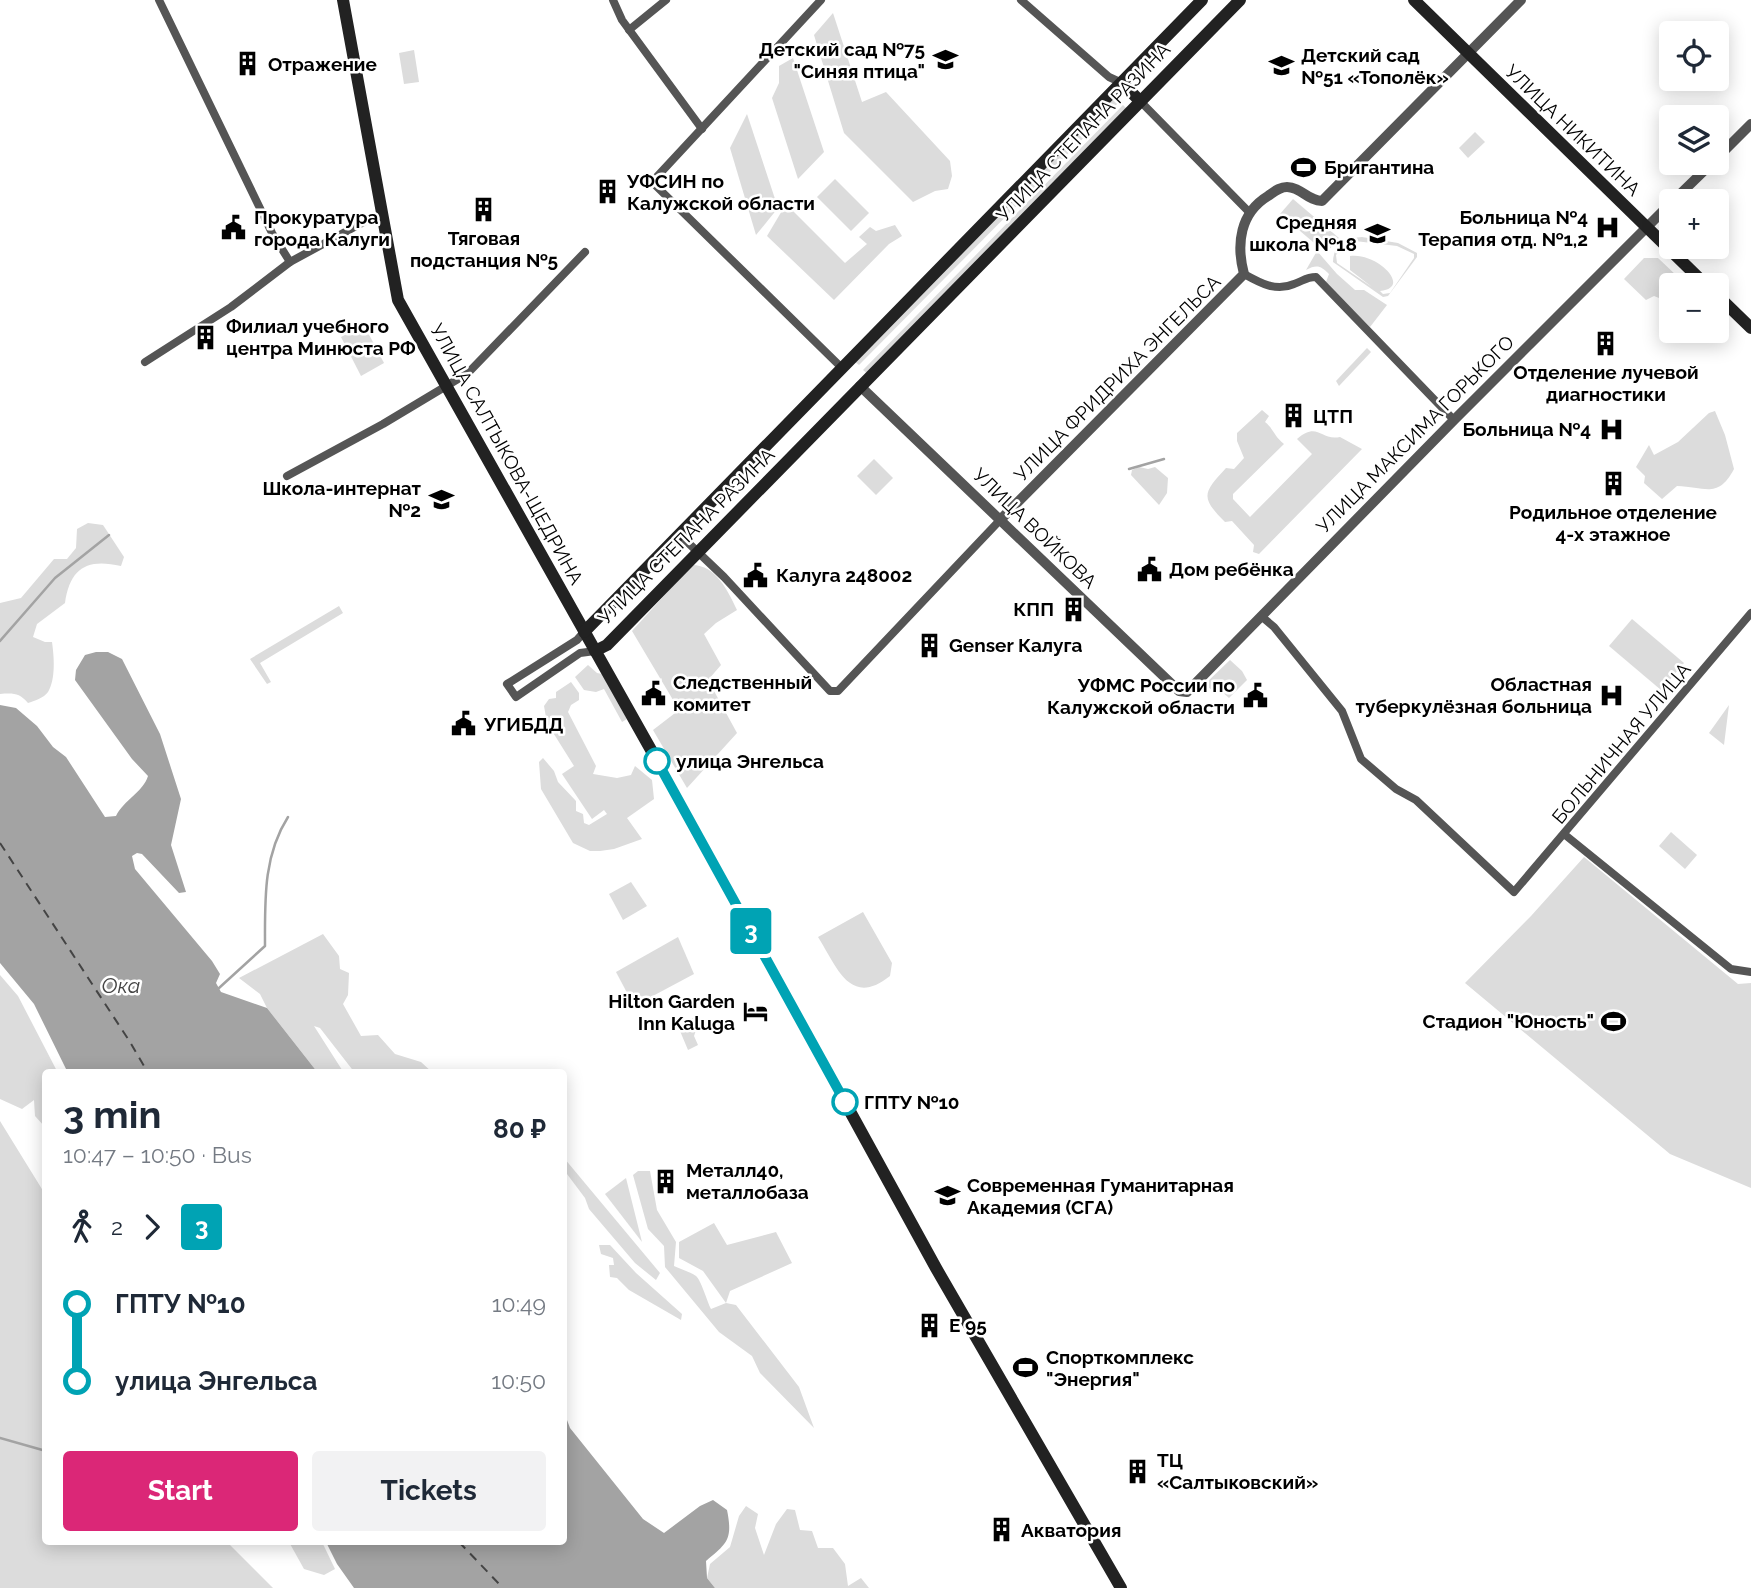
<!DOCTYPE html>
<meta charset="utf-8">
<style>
body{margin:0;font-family:Raleway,sans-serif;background:#f2f2f3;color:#1f2937;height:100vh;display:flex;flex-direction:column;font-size:26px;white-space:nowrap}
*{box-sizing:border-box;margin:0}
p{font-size:23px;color:#747a83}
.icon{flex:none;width:38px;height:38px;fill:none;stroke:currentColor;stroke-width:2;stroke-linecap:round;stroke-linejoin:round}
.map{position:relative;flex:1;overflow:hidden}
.panel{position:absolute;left:42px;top:1069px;width:525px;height:476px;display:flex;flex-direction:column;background:#fff;border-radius:7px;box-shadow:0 4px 18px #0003}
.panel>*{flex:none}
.badge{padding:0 14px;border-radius:5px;font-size:24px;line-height:46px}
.fabs{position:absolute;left:1659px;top:21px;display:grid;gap:14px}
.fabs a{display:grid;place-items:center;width:70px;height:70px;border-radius:7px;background:#fff;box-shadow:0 4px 18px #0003;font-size:35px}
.map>.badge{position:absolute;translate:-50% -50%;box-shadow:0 0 0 4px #fff}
.legs{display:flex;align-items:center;gap:10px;height:77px;padding:0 21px;font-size:23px}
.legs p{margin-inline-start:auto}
.head{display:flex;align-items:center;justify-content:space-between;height:119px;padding:0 21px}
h1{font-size:38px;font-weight:700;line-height:52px}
.action{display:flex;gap:14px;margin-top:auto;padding:14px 21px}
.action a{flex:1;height:80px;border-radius:7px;background:#db2777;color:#fff;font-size:28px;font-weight:700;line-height:80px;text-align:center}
.action a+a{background:#f2f2f3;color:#1f2937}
ul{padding:0 21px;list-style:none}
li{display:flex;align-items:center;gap:24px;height:77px;font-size:26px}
li i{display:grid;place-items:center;width:10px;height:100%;margin:0 9px;background:currentColor}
li i::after{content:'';width:18px;height:18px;margin:-9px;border:5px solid;border-radius:50%;background:#fff}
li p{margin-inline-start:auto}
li:first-child i{background:linear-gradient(#0000 50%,currentColor 0)}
li:last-child i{background:linear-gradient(currentColor 50%,#0000 0)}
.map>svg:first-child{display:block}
.green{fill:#dcdcdc;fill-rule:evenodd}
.water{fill:#a3a3a3}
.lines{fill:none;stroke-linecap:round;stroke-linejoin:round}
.stream{stroke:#a3a3a3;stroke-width:2.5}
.ferry{stroke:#444;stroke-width:2;stroke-dasharray:9 7;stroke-linecap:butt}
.minor{stroke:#555;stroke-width:8}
.tertiary{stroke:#555;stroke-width:10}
.secondary{stroke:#222;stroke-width:12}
.line-1-casing{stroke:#fff;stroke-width:16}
.line-1{stroke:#00a3b4;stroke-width:10}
.stop-1-dot{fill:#fff;stroke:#00a3b4;stroke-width:3.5}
.labels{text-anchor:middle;stroke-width:5;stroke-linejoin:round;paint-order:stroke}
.poi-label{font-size:19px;font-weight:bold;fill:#000;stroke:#fff;text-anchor:start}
.street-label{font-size:19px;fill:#000;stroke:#fff}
.stop-label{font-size:19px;font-weight:bold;fill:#000;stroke:#fff;text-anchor:start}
.water-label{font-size:21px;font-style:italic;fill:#444;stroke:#fff}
</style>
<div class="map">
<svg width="1751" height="1588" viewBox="0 0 1751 1588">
<rect width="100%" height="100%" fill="#fff"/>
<!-- green -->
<g class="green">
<path d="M833,13l29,89 24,-10 64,69 2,15 -4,13 -13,2 -22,11 -69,-69 -30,-98z"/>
<path d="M414,50l5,32 -15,2 -5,-31z"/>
<path d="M793,58l31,94 -26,27 -26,-81 7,-15v-17z"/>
<path d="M1116,95l5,5 -262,265 -4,-3z"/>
<path d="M1123,105l5,5 -260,264 -5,-4z"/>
<path d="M747,114l31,94 -22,27 -26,-87z"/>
<path d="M1475,132l10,10 -17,16 -9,-10z"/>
<path d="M835,179l34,34 -18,18 -34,-34z"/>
<path d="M1293,199l46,39 -13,15 -46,-39z"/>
<path d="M786,204l59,59 22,-19 -8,-7 11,-10 6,4 19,-6 7,11 -13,8 -55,56 -67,-64z"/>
<path d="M1362,237l36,6 19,10v4l-29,39 -5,1 -50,-35c0,-17 14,-24 29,-25zM1355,241l42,5 17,8v4l-24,35 -7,1 -3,-3c33,-3 -3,-39 -30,-35v14l22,17 -35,-24 -1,-8c6,-7 10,-11 19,-14z"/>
<path d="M1317,251l20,23 18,16h9l23,15 -17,22 -44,-45 3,-8c-8,-8 -12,-10 -23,-4z"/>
<path d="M1644,258h14l20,19 -19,21 -5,-2 -8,4 -22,-21z"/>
<path d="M364,325l20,38 -23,13 -20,-39z"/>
<path d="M1367,348l4,4 -32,34 -3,-5z"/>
<path d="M1262,410l7,6 -4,6c8,6 9,14 19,22l-51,50v5l17,18 62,-63 -15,-15c21,-18 23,2 43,-2l22,12 -103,105 -6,-2 1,-7 -22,-24 -7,1c-25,-25 -22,-29 1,-54l8,1 10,-11 -7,-17v-8z"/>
<path d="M1715,411l10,24 9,34c-16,30 -28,18 -57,17l-15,13 -18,-16 1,-7 -9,-9 13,-22 5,10 24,-13 31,-29z"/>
<path d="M874,459l19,19 -17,17 -19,-19z"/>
<path d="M1139,467l9,2 7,-2 13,11 -1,15 -8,12 -28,-30 1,-5z"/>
<path d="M88,523l15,2 21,32 -3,9c-34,-8 -51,2 -56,37l-28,21 -4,13 12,5h7c2,14 4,37 -4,50 -4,6 -14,9 -20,11 -9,-10 -14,-10 -28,-9v-91l21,-5 33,-39h13l9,-11 1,-19z"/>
<path d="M692,565c24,0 36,26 45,45l-21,13 -12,11 17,31 -13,15 29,53 -50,55 -34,-58 26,-20 -47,-79z"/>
<path d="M339,606l4,7 -83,50 11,19 -4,2 -17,-25z"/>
<path d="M1632,619l52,44 -23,27 -52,-44z"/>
<path d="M1230,660l12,11 5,9 -18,18 -9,-8 -4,4 -11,-10z"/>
<path d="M588,665l9,8 5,1 25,45 -5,3 -18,-33 -8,3 -12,-2 -9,-13z"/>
<path d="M571,682l8,11v7l-8,5 -3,7 28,54 -3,8 24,4 14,-3 4,-9 17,14 2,19 -27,19 15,21 -28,10 -14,2h-10l-17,-8 -32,-54 -2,-27 4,-4 11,13 4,11 18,19v10l7,3 1,9 5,2 18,-11 -3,-4 -12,9 -30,-45 12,-8 -27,-43 -3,-17 5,-7 7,-1v-6z"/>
<path d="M1729,705l-5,40 -15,-12z"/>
<path d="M1671,832l26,23 -12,14 -26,-23z"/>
<path d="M1584,857l154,127 13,-1v205l-81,-34 -205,-171 66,-67z"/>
<path d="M631,882l16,24 -24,14 -14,-26z"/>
<path d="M863,912l29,51 -2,13c-40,32 -53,-9 -72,-39z"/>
<path d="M323,934l16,22 1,13 9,4 -1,22 -5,9 18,32 17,-1 17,19 26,8 12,11h-78l-35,-45 -6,-2 30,47h-26l-51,-65 -7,-14 -21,-16z"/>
<path d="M678,937l16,37 -60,32 -18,-34z"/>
<path d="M0,975l18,21 40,77h-12l-1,54 -10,-11 -1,-16 -12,9 -22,-10z"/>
<path d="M697,1016l5,10 -6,4 -2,6 4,9 -10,5 -8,-19 5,-9z"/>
<path d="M0,1121l45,73 1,348h181l46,46h-273z"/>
<path d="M564,1158l96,115 -4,7 -21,-17 -46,-54 -4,-11 -21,-28z"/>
<path d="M638,1171h12l7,39 19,32 -2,24c7,3 16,6 22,10 5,4 11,25 15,33l15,-6 -23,-32 -24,-13v-16l35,-19 13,22 49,-13 16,31 -62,28 -4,12 10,2 63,82 15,41 -54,-55 -8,-17 -33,-24 -54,-65 -1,-21 -16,-17 -15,-54z"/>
<path d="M626,1178l16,64 -37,-48z"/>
<path d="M599,1245h11l26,28 46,41 -1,6 -52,-30 -12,-12 -7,-1 -1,-12h5l-1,-7 -12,-4z"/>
<path d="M746,1506l12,8 -3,14 9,27 12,-31 11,-15 8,1 5,20 12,1 6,17h15l12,16 3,22 13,-8 8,10h-154l-8,-10 3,-14 20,-17 9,-31z"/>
<path d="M289,1542h33l13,27 -11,6 -20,-6z"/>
</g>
<!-- water -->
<g class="water">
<path d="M96,652h12l14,7 38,75 21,65 -10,46 15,47 -7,1 -37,-39 -5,-1 -5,3 3,13 77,92 8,13 -4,9 5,9 46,16 51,65h-250l-34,-69 -34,-41v-258l16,3 21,18 16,21 13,10 39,60 11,-1c8,-16 27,-24 32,-40l-16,-17 -57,-79 1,-10 9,-15z"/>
<path d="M564,1412l6,16 73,91 21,14 36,-27 13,-6 14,10c6,30 0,33 -21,51l1,17 8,10h-361l-17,-24 -11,-22h238z"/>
</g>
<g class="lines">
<!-- stream -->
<g class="stream">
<path d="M1129,469l35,-10"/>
<path d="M0,641l55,-63 54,-43"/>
<path d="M219,988l46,-42c0,-45 -2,-90 23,-129"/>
<path d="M0,1438l46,13"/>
</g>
<!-- ferry -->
<g class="ferry">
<path d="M0,843l130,199 18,31"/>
<path d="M459,1542l44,46"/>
</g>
<!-- minor -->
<g class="minor">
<path d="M159,0l113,233 18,29"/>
<path d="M613,0l9,20 80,109"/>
<path d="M821,0l-169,182 191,187"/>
<path d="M1021,0l88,77 13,6"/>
<path d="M629,30l37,-30"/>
<path d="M1140,101l109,111"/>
<path d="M1244,274c16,9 32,18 50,10 9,-3 12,-7 22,-7l138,143"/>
<path d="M145,362l86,-55 59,-45 81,-44 12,-2"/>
<path d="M287,476l96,-52 85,-51 117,-121"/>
<path d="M680,535l44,42 106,114h8l163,-172"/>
<path d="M1261,616l13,11 68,84 19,48 35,30 20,11 98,92 237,-279"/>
<path d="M584,632l-7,8 -70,44 9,13 64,-44 15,-2"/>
<path d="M1564,834l167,135 20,3"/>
</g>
<!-- tertiary -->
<g class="tertiary">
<path d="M1717,158l34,-34"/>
<path d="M1673,201l39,-38"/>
<path d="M860,386l319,305 8,1 267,-272 217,-217"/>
<path d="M1001,519l243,-245c-8,-30 -4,-61 24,-78 6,-4 11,-9 19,-9 14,0 21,14 35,14l199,-201"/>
</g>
<!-- secondary -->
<g class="secondary">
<path d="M343,0l55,300 275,489 263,479 185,320"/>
<path d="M1414,0l292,285"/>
<path d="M1122,83l18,18"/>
<path d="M1717,295l34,33"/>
<path d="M584,632l618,-632"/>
<path d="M595,651l12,-6 633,-645"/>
</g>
</g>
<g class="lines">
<defs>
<path id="line-1" d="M657,761l188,341"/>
</defs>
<!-- line-1 casing -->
<use href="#line-1" class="line-1-casing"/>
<!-- line-1 -->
<use href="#line-1" class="line-1"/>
</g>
<!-- icons -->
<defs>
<symbol id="school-bare" viewBox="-9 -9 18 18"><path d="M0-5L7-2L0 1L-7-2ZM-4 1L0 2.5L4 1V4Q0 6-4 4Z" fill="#000" stroke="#fff" stroke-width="2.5" paint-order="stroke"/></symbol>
<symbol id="building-bare" viewBox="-9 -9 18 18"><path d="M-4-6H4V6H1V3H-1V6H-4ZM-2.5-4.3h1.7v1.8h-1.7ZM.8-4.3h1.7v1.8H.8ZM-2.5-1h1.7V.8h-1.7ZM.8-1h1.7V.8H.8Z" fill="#000" stroke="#fff" stroke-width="2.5" paint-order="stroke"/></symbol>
<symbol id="stadium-bare" viewBox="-9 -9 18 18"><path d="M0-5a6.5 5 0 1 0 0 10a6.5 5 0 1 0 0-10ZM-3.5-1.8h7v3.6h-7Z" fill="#000" stroke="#fff" stroke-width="2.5" paint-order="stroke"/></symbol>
<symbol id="civic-bare" viewBox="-9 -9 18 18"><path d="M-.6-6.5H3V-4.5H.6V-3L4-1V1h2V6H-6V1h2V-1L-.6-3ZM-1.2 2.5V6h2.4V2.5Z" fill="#000" stroke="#fff" stroke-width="2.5" paint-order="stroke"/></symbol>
<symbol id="hospital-bare" viewBox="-9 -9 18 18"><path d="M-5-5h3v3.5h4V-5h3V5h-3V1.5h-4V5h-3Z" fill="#000" stroke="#fff" stroke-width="2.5" paint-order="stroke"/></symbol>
<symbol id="hotel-bare" viewBox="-9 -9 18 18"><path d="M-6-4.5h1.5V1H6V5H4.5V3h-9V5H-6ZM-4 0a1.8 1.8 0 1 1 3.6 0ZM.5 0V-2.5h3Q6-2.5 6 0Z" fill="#000" stroke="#fff" stroke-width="2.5" paint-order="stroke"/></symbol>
<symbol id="university-bare" viewBox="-9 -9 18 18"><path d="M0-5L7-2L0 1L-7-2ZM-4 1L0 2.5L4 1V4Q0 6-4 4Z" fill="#000" stroke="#fff" stroke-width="2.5" paint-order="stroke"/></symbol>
</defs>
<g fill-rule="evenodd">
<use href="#school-bare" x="928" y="42" width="35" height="35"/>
<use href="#building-bare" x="230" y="46" width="35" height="35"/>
<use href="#school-bare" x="1264" y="48" width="35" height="35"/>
<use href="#stadium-bare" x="1286" y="150" width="35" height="35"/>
<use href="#building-bare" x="590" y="174" width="35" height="35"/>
<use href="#building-bare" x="466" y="192" width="35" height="35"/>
<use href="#civic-bare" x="216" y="210" width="35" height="35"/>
<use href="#hospital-bare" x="1590" y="210" width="35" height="35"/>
<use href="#school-bare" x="1360" y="216" width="35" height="35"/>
<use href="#building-bare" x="188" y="320" width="35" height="35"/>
<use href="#building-bare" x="1588" y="326" width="35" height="35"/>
<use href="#building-bare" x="1276" y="398" width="35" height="35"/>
<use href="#hospital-bare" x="1594" y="412" width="35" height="35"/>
<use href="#building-bare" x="1596" y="466" width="35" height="35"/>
<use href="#school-bare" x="424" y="482" width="35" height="35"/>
<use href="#civic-bare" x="1132" y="552" width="35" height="35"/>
<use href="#civic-bare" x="738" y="558" width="35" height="35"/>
<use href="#building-bare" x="1056" y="592" width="35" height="35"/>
<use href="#building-bare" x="912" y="628" width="35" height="35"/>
<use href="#civic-bare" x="636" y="676" width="35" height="35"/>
<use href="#hospital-bare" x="1594" y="678" width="35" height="35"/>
<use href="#civic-bare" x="1238" y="678" width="35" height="35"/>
<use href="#civic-bare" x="446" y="706" width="35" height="35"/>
<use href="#hotel-bare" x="738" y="994" width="35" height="35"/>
<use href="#stadium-bare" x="1596" y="1004" width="35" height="35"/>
<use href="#building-bare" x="648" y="1164" width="35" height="35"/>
<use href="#university-bare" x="930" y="1178" width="35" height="35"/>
<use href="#building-bare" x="912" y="1308" width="35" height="35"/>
<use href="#stadium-bare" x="1008" y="1350" width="35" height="35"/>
<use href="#building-bare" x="1120" y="1454" width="35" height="35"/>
<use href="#building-bare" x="984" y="1512" width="35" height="35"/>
</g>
<!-- markers -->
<g class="stop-1-dot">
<circle cx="657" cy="761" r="12"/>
<circle cx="845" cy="1102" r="12"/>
</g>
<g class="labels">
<!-- poi labels -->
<g class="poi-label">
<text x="925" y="56" text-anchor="end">Детский сад №75<tspan x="925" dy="22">"Синяя птица"</tspan></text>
<text x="1301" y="62">Детский сад<tspan x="1301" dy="22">№51 «Тополёк»</tspan></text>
<text x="268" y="71">Отражение</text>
<text x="1324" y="174">Бригантина</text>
<text x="627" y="188">УФСИН по<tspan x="627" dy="22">Калужской области</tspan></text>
<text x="254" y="224">Прокуратура<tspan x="254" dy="22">города Калуги</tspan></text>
<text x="1588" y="224" text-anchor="end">Больница №4<tspan x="1588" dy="22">Терапия отд. №1,2</tspan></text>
<text x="1357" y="229" text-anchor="end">Средняя<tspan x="1357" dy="22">школа №18</tspan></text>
<text x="484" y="245" text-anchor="middle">Тяговая<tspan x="484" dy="22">подстанция №5</tspan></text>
<text x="226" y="333">Филиал учебного<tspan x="226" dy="22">центра Минюста РФ</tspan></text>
<text x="1606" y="379" text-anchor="middle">Отделение лучевой<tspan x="1606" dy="22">диагностики</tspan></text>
<text x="1313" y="423">ЦТП</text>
<text x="1591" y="436" text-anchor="end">Больница №4</text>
<text x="421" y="495" text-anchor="end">Школа-интернат<tspan x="421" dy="22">№2</tspan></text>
<text x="1613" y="519" text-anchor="middle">Родильное отделение<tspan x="1613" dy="22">4-х этажное</tspan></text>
<text x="1169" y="576">Дом ребёнка</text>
<text x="776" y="582">Калуга 248002</text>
<text x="1054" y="616" text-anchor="end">КПП</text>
<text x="949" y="652">Genser Калуга</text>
<text x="673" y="689">Следственный<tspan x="673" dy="22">комитет</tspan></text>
<text x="1592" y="691" text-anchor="end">Областная<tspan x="1592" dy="22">туберкулёзная больница</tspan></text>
<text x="1235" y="692" text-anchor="end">УФМС России по<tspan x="1235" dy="22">Калужской области</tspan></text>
<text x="484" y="731">УГИБДД</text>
<text x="735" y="1008" text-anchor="end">Hilton Garden<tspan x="735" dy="22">Inn Kaluga</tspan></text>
<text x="1594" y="1028" text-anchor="end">Стадион "Юность"</text>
<text x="686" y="1177">Металл40,<tspan x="686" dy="22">металлобаза</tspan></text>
<text x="967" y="1192">Современная Гуманитарная<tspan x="967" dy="22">Академия (СГА)</tspan></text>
<text x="949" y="1332">Е 95</text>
<text x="1046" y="1364">Спорткомплекс<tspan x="1046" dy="22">"Энергия"</tspan></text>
<text x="1157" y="1467">ТЦ<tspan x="1157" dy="22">«Салтыковский»</tspan></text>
<text x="1021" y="1537">Акватория</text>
</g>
<!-- street labels -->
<g class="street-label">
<text transform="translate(1573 130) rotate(44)" y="7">УЛИЦА НИКИТИНА</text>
<text transform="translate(1083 132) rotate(-46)" y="7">УЛИЦА СТЕПАНА РАЗИНА</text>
<text transform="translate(1117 378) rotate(-45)" y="7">УЛИЦА ФРИДРИХА ЭНГЕЛЬСА</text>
<text transform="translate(1415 434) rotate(-45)" y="7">УЛИЦА МАКСИМА ГОРЬКОГО</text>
<text transform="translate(507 454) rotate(61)" y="7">УЛИЦА САЛТЫКОВА-ЩЕДРИНА</text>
<text transform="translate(1035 528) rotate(44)" y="7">УЛИЦА ВОЙКОВА</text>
<text transform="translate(686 536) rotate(-45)" y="7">УЛИЦА СТЕПАНА РАЗИНА</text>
<text transform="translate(1621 743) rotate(-50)" y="7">БОЛЬНИЧНАЯ УЛИЦА</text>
</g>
<!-- stop labels -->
<g class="stop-label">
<text x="676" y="768">улица Энгельса</text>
<text x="864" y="1109">ГПТУ №10</text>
</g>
<!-- water labels -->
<g class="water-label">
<text x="121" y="993">Ока</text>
</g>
</g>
</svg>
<div class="fabs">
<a><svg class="icon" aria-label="locate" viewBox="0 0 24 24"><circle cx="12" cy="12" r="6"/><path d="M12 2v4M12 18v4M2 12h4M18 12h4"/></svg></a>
<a><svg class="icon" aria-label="layers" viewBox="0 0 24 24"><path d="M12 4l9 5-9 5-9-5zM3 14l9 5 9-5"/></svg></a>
<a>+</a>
<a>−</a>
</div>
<b class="badge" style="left:751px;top:931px;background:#00a3b4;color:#fff">3</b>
<section class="panel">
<div class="head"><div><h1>3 min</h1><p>10:47 – 10:50 · Bus</p></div><b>80 ₽</b></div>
<div class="legs"><svg class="icon" aria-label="walk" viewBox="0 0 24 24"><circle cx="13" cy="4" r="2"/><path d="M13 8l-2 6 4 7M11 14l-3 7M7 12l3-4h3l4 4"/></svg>2<svg class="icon" aria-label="forward" viewBox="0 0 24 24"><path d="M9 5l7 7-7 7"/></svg><b class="badge" style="background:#00a3b4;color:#fff">3</b></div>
<ul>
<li><i style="color:#00a3b4"></i><b>ГПТУ №10</b><p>10:49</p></li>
<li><i style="color:#00a3b4"></i><b>улица Энгельса</b><p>10:50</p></li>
</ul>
<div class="action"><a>Start</a><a>Tickets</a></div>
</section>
</div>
